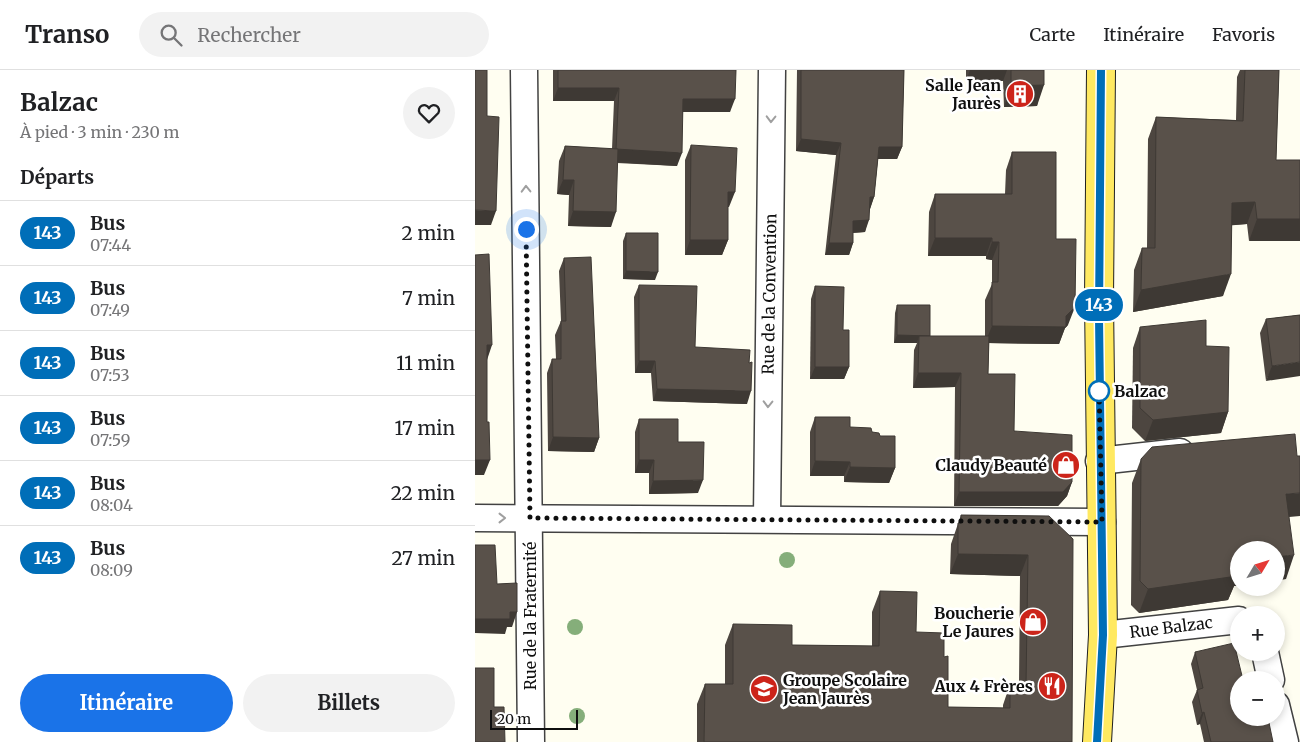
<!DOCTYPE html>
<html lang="fr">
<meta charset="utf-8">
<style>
body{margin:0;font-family:Merriweather,serif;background:#f2f2f2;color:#202124;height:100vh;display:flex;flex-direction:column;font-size:19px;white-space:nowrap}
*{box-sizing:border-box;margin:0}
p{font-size:16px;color:#757577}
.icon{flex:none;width:28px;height:28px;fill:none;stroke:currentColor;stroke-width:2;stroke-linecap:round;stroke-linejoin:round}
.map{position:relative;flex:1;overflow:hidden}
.sheet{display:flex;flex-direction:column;background:#fff;width:475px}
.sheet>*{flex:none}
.badge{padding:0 10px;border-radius:16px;font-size:18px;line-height:32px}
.needle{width:32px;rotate:52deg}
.tools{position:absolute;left:755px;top:471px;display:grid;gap:10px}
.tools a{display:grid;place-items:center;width:55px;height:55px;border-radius:50%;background:#fff;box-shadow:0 2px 8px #0003;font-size:25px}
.scale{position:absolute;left:15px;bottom:12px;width:88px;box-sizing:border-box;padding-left:5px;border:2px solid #0f0f0f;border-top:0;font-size:14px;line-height:18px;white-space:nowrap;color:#0f0f0f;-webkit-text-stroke:4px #fff;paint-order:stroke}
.you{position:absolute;width:25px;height:25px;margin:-12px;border:4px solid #fff;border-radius:50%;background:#1a73e8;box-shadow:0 0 0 8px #1a73e833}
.map>.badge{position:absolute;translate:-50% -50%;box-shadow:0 0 0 2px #fff}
h2{padding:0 20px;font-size:19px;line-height:45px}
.round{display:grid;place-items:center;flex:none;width:52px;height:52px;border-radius:26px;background:#f2f2f2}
.summary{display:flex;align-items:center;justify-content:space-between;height:85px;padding:0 20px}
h1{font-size:24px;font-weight:700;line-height:38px}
.button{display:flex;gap:10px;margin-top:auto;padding:10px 20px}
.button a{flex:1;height:58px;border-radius:30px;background:#1a73e8;color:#fff;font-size:20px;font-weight:700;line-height:58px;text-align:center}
.button a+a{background:#f2f2f2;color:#202124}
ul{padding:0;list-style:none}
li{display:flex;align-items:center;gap:15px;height:65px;padding:0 20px;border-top:1px solid #e0e0e0}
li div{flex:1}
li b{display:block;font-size:19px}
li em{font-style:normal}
li .badge{min-width:55px;font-weight:700;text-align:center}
header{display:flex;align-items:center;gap:30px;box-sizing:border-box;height:70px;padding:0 25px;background:#fff;border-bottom:1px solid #e0e0e0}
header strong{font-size:24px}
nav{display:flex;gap:28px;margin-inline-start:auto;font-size:18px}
.search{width:350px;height:45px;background:#f2f2f2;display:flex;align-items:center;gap:12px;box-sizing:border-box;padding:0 18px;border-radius:28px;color:#757577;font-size:19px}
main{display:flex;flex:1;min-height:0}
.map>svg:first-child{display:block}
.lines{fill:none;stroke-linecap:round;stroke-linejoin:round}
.street-casing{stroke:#424242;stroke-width:29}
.primary-casing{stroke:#202020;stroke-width:30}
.street{stroke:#fff;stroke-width:26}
.primary{stroke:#ffe961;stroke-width:28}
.tree{fill:#85ae7a}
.wall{fill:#4d4640}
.shaded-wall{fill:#3e3934}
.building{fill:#59514a;stroke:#3e3934}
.oneway{stroke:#9f9f9f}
.line-casing{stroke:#fff;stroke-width:11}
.line{stroke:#006eb8;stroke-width:8}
.walk{stroke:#0f0f0f;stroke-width:5;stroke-dasharray:0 9}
.stop-dot{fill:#fff;stroke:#006eb8;stroke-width:2.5}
.labels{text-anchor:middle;stroke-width:5;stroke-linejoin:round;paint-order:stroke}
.poi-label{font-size:16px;font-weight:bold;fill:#0f0f0f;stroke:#fff;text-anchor:end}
.street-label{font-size:16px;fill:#0f0f0f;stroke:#fff}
.stop-label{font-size:16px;font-weight:bold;fill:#0f0f0f;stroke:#fff;text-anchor:start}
</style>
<header>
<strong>Transo</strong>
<div class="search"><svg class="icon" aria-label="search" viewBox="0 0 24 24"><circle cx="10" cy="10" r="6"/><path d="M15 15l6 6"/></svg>Rechercher</div>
<nav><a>Carte</a><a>Itinéraire</a><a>Favoris</a></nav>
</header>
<main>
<section class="sheet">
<div class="summary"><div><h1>Balzac</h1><p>À pied · 3 min · 230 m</p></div><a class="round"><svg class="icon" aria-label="heart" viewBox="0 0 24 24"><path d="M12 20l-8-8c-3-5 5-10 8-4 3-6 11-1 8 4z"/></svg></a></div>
<h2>Départs</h2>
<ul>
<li><span class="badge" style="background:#006eb8;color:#fff">143</span><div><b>Bus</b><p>07:44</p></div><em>2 min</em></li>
<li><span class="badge" style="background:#006eb8;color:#fff">143</span><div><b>Bus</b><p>07:49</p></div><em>7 min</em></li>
<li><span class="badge" style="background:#006eb8;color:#fff">143</span><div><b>Bus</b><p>07:53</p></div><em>11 min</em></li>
<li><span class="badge" style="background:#006eb8;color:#fff">143</span><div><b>Bus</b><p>07:59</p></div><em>17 min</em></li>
<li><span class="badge" style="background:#006eb8;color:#fff">143</span><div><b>Bus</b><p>08:04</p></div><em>22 min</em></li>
<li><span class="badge" style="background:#006eb8;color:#fff">143</span><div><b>Bus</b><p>08:09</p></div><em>27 min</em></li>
</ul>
<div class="button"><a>Itinéraire</a><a>Billets</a></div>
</section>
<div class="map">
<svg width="825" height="672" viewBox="0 0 825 672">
<rect width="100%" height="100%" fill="#fffef1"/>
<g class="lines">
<defs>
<g id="street">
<path d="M49,0l7,672"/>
<path d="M624,391l81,-9"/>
<path d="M0,448l627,4"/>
<path d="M292,448l5,-448"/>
<path d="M628,565l136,-15"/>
<path d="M790,582l6,28"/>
<path d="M801,635l9,37"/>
</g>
<path id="primary" d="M622,672l6,-107 -4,-335 2,-230"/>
</defs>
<!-- street casing -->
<use href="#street" class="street-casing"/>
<!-- primary casing -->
<use href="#primary" class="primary-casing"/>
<!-- street -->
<use href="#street" class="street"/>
<!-- primary -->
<use href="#primary" class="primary"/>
</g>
<!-- trees -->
<g class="tree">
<circle cx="312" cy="490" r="8"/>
<circle cx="100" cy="557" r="8"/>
<circle cx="102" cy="646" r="8"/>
</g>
<!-- wall -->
<g class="wall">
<path d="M78,0h183l-6,42h-47l-6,54 -60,-3 -6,64 -43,-1 1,-31 -12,-1 2,-33 6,-15 47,3 2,-48h-61z"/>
<path d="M322,0h107l-2,77 -5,12h-19l-4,38 -4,12 -5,23 -12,1v10l-4,12h-24l11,-100 -40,-4z"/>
<path d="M491,0h78l-7,36 -33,1 -1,-26h-37z"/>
<path d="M765,0h39l-3,90h24l-51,81 -2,-17 -15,1 -9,71 -90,16 1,-42 8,-22h5l1,-109 8,-22 80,3 1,-43z"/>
<path d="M216,75l38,62h-1v33l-6,15h-37v-95z"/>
<path d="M537,82l44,87 12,86 -3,3 -6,16 -70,-1 -1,31 26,57 58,51 -5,14 -9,10h-104l1,-119 -42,1 1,-38 3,-7h-23l1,-30 2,-8 33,31h55v-36l7,-16v-24l-6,-1v-3h-58l1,-44 6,-18h70l1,-24z"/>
<path d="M151,163l29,47 -32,-1v-38z"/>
<path d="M89,188l35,180 -5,14 -46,-1 -1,-78 5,-14h4l-1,-24 6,-14 -2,-50z"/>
<path d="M164,215l56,62 52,57 -94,-3 -2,-28h-16l-1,-76z"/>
<path d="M340,216l28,44 6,37 -5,12h-34l1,-80z"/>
<path d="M825,245l-34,66 -6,-48 6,-14z"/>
<path d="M665,257l66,19 22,66 -7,21 -76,8 -13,-13 1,-80z"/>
<path d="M340,347l35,10 22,5 8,4 15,32 -6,15 -45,-1v-6h-34v-44z"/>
<path d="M164,349l39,23 20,51 -49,1v-21h-14v-41z"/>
<path d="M666,389l148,58 -3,62 -52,7 -6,14 -89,13 -8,-8 1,-122z"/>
<path d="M486,445l88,1 23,226h-375v-38l8,-20h20v-39l8,-21 59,21 80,1v-34l8,-21 36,41 28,25 4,50 55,1v-3l7,-21h9l1,-108 -70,-2 1,-30z"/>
<path d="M720,582l44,28 34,62h-69l-4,-18 -3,1 -5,-23 5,-12 -6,-26z"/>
</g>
<!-- shaded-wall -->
<g class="shaded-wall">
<path d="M495,0h37l-4,11h-37z"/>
<path d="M569,15l-7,21 -33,1 7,-21z"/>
<path d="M83,18h61l-5,13h-61z"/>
<path d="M208,29h52l-5,13h-51z"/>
<path d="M326,69l40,4 -5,12 -40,-4z"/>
<path d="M404,77h23l-5,12h-23z"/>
<path d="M141,79l66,4 -5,13 -66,-4z"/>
<path d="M88,110h11l-5,15 -12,-1z"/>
<path d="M253,122h7l-6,15 -6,-1z"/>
<path d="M395,127h4l-4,12z"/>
<path d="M780,132l-8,22 -23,2 8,-23z"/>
<path d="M0,140l21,1 -5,14h-16z"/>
<path d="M98,141l43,1 -5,15 -43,-1z"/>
<path d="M782,149h43v22h-51z"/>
<path d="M394,150l-4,12 -16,1 4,-12z"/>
<path d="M460,168h57l-6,18h-58z"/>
<path d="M215,170h38l-6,15h-37z"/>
<path d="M517,172h7l-7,18 -6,-1z"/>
<path d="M354,173h24l-4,12h-24z"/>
<path d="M151,201l32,1 -3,8 -32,-1z"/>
<path d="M756,204l-8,22 -90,16 8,-22z"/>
<path d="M600,237l-7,18 -3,3 -6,16 -74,-1 7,-17 74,-10z"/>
<path d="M422,265l33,1h-11l-2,7h-23z"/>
<path d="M12,275h5l-5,15z"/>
<path d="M164,291h16l-4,12h-16z"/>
<path d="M825,292v14l-34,5 6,-15z"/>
<path d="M340,297h34l-5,12h-34z"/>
<path d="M443,303h43l-6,14 -42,1z"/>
<path d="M182,319l94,2 -4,13 -94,-3z"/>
<path d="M753,342l-7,21 -76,8 8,-21z"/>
<path d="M78,367l46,1 -5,14 -46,-1z"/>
<path d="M0,390h15l-6,15h-9z"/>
<path d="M164,390h15l-5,13h-14z"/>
<path d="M340,391l35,1 -6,14h-34z"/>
<path d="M375,397l45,1 -6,15 -45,-1z"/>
<path d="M228,410l-5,13 -49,1 4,-13z"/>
<path d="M597,412l-5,14 -9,10h-104l5,-14z"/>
<path d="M825,423v23l-22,2 8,-24z"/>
<path d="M483,484l70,1 -8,21 -70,-2z"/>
<path d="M819,485l-8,24 -10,1v-23z"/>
<path d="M760,493h4v23h-5l-6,14 -89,13 9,-24z"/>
<path d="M35,542h7l-5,15h-5l-2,7 -30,-1v-14z"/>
<path d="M729,642l-4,12 -3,1 5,-12z"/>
</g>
<!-- building -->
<g class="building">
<path d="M0,0h12v46l12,1 -3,94 -21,-1z"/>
<path d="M83,0h178l-1,29h-52l-1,54 -66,-4 3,-61h-61z"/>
<path d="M326,0h103l-2,77h-23l-5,50h-4l-1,23 -16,1v22h-24l12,-100 -40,-4z"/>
<path d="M536,0h33v15l-33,1z"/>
<path d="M770,0h34l-3,90h24v59h-43l-2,-17 -23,1 -1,71 -90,16 1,-42h13l1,-131 87,4z"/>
<path d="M216,75l46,3 -2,44h-7v48h-38z"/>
<path d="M90,76l53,3 -2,63 -43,-1 1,-31h-11z"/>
<path d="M537,82h44v87h20l-1,68 -9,9v11l-74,-1v-44h6l1,-40h-7v-4h-57v-44h77z"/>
<path d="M151,163h32v39l-32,-1z"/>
<path d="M14,184l3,91h-5v77h2l1,38h-15v-205z"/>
<path d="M116,187l8,181 -46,-1 -1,-78h9v-38h5l-2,-63z"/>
<path d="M164,215l58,1 -2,61 55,3 -1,13 3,-1 -1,29 -94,-2 -2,-28h-16z"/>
<path d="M340,216l29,1 -1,43h6v37h-34z"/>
<path d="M422,235h33v31l-33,-1z"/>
<path d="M825,245v47l-28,4 -6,-47z"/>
<path d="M731,250v26l23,1 -1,65 -75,8 -13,-12v-81z"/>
<path d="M444,266h70l-1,38h27l-1,57 58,4v47l-9,10h-104l2,-119h-43z"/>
<path d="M340,347h35v10l21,1 1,4 7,1 1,3h15v32l-45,-1v-5l-35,-1z"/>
<path d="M164,349h39v23h26l-1,38 -50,1 1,-21h-15z"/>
<path d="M820,364l2,22h3v37l-14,1 8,61 -18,2v-7h-37v13h-4l2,13 -89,13 -8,-8 1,-122 11,-12z"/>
<path d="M486,445l88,1 24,23 -1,203h-368l1,-58h28v-60l59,1v20l87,1 1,-55 37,1 -1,40 28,1v24l4,-1v51l62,1v-24h16l2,-129 -70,-1v-31h3z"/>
<path d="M0,475h20l2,39 20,-1v29h-7v7h-35z"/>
<path d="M759,573l9,37h-4v38h29l5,24h-62l-7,-30 -2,1 -5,-23 6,-2 -8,-36z"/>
<path d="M0,598h19v39h10l1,35h-30z"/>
</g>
<!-- one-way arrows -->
<defs><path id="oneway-chevron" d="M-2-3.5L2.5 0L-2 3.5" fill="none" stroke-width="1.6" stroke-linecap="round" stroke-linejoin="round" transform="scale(1.25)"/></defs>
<g class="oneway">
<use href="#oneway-chevron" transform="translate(296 49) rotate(91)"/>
<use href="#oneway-chevron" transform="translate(51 119) rotate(-91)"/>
<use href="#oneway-chevron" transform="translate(293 334) rotate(91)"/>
<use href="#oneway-chevron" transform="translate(27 448)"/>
</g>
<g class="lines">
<defs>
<path id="line" d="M622,672l6,-107 -4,-318 2,-247"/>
</defs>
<!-- line casing -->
<use href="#line" class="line-casing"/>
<!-- line -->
<use href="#line" class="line"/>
<!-- walk -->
<path class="walk" d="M51,159l4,289 572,4 -3,-134v3"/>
</g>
<!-- icons -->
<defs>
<symbol id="building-disc" viewBox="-11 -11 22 22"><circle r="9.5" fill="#cc241a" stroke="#fff"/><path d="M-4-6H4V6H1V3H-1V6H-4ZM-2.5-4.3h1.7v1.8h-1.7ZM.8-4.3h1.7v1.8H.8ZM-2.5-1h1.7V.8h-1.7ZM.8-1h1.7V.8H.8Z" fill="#fff"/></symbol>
<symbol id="shop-disc" viewBox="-11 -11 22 22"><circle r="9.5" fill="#cc241a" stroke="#fff"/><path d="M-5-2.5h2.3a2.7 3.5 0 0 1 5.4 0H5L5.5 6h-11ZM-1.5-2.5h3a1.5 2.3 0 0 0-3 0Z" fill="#fff"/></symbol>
<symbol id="restaurant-disc" viewBox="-11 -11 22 22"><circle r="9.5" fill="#cc241a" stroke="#fff"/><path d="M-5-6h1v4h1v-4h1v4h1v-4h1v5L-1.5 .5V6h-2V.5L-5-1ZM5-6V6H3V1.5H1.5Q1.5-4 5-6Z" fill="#fff"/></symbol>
<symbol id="school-disc" viewBox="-11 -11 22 22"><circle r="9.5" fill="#cc241a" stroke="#fff"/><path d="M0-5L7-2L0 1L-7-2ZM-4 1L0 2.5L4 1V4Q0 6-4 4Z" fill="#fff"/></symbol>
</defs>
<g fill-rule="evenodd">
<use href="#building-disc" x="529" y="8" width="32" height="32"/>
<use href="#shop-disc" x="575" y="379" width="32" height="32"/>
<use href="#shop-disc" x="542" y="536" width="32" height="32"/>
<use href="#restaurant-disc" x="561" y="600" width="32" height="32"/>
<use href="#school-disc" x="273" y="603" width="32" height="32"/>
</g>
<!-- markers -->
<circle class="stop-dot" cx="624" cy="321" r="10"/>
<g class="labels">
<!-- poi labels -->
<g class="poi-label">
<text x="526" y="21">Salle Jean<tspan x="526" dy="18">Jaurès</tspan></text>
<text x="572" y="401">Claudy Beauté</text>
<text x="539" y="549">Boucherie<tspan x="539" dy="18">Le Jaures</tspan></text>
<text x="308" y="616" text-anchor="start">Groupe Scolaire<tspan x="308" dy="18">Jean Jaurès</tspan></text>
<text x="558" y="622">Aux 4 Frères</text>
</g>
<!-- street labels -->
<g class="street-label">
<text transform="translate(294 224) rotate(-89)" y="6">Rue de la Convention</text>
<text transform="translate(55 546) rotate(-90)" y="6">Rue de la Fraternité</text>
<text transform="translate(696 557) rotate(-7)" y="6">Rue Balzac</text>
</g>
<!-- stop labels -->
<g class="stop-label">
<text x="639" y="327">Balzac</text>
</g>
</g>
</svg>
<div class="tools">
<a><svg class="needle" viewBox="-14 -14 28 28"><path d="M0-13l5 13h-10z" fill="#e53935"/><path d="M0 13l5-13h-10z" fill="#757577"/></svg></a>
<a>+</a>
<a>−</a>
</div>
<div class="scale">20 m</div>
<div class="you" style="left:51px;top:159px"></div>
<b class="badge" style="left:624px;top:235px;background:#006eb8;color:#fff">143</b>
</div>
</main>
